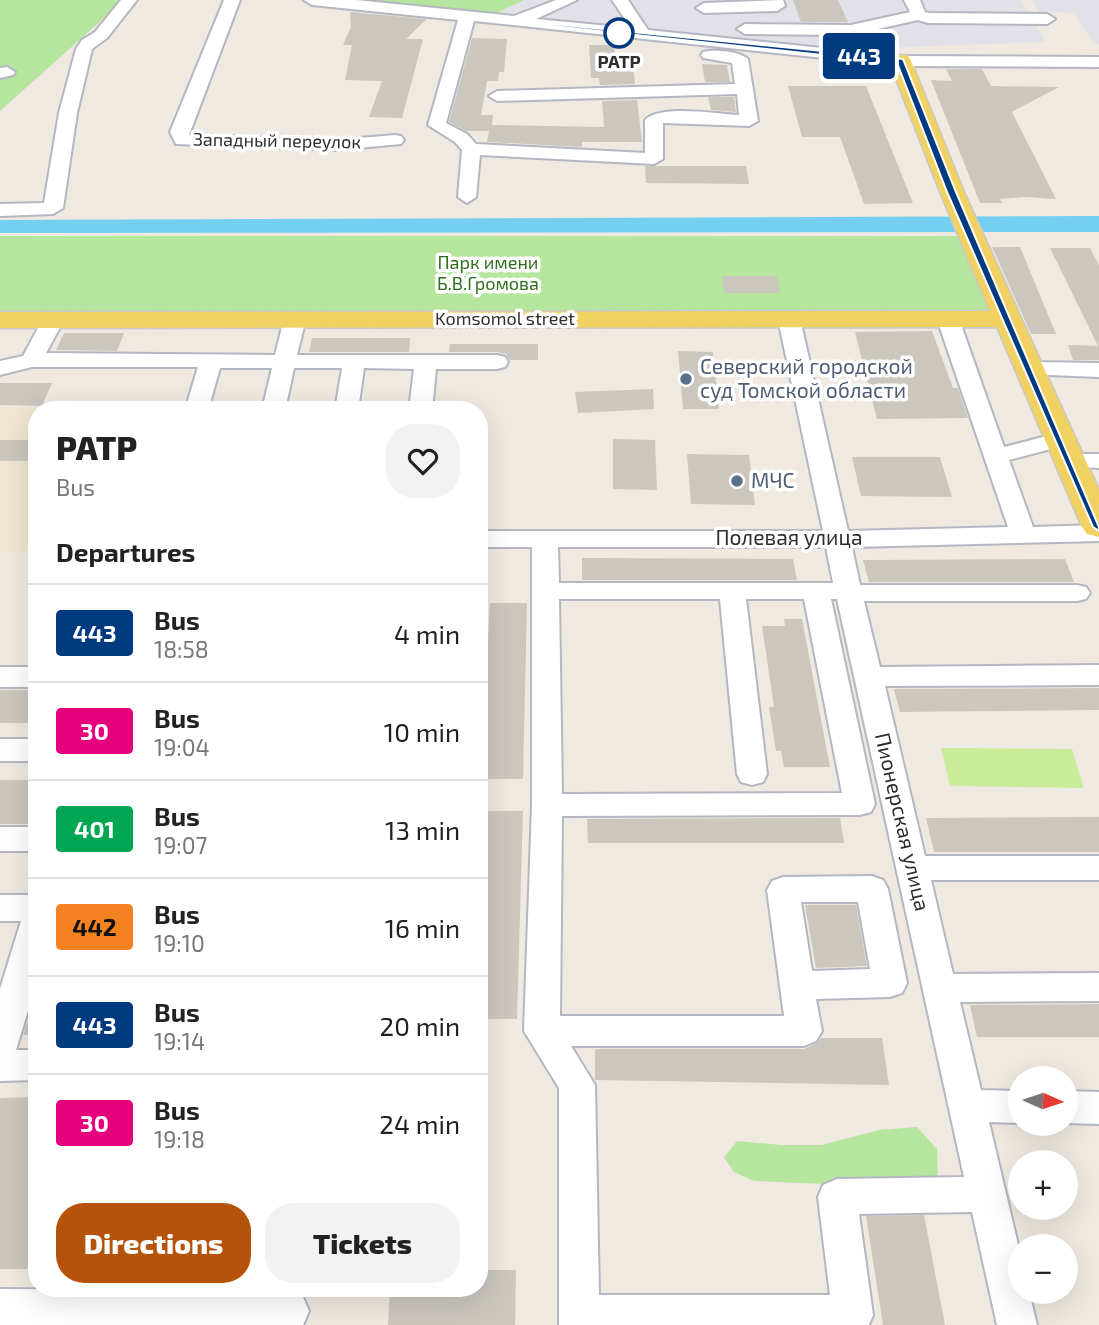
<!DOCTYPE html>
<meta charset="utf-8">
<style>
body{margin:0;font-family:"Exo 2",sans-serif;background:#f2f2f2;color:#222;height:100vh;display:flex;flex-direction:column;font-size:26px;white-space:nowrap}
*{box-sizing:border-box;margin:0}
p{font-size:23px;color:#767676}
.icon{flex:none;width:38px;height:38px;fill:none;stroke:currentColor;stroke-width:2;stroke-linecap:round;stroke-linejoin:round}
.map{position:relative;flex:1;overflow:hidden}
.side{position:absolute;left:28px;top:401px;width:460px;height:896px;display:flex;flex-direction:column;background:#fff;border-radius:28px;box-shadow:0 7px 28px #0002}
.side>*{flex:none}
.badge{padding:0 14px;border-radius:5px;font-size:24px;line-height:46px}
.needle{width:46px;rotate:93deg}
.buttons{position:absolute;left:1008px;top:1066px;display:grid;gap:14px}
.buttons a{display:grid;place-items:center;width:70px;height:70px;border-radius:50%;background:#fff;box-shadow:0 7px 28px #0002;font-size:35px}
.map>.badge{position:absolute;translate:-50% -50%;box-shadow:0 0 0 4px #fff}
h2{padding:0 28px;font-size:26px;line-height:63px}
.round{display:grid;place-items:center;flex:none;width:74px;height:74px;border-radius:28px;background:#f2f2f2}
.head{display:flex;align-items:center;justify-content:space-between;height:119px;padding:0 28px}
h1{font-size:33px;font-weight:800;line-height:52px}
.cta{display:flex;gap:14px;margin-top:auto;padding:14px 28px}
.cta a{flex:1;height:80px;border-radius:28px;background:#b45309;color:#fff;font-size:28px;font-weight:800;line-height:80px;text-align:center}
.cta a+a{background:#f2f2f2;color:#222}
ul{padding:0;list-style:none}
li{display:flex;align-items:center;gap:21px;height:98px;padding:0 28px;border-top:2px solid #e0e0e0}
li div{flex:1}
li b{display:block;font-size:26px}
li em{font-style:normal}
li .badge{min-width:77px;font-weight:700;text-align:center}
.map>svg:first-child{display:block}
.industrial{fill:#e3e1e8}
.education{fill:#f0e6d1}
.green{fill:#b6e59e}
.pitch{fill:#c9ec9a}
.water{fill:#75cff0}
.building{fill:#cbc7bf}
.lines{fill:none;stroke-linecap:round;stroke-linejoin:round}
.minor-casing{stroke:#b4b7c1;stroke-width:4}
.major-casing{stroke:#c9c9c9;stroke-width:3}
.minor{fill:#fff;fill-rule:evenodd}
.major{fill:#f2d163;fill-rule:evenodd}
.line{fill:#003b80;stroke:#fff;stroke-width:2}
.stop-dot{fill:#fff;stroke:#003b80;stroke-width:3.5}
.service-dot{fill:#5c6f8a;stroke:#fff;stroke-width:2.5}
.labels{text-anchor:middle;stroke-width:7;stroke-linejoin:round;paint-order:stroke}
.far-stop-label{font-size:18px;font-weight:bold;fill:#2e2e2e;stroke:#fff}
.far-street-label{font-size:18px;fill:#2e2e2e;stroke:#fff}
.far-park-label{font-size:18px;fill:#2c6e1b;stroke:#fff}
.service-label{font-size:21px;fill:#4e5e75;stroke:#fff;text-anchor:start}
.street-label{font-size:21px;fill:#2e2e2e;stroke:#fff}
</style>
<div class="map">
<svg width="1099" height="1325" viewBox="0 0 1099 1325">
<rect width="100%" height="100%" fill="#efe9e1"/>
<!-- industrial -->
<g class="industrial">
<path d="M524,0h497l25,42 -199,7 -355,-34z"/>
<path d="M1032,0h67v44h-5l-20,-31 -34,-1z"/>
</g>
<!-- education -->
<path class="education" d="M0,408h80l-43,2v112l-12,30h-25z"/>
<!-- green -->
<g class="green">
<path d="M0,0h124l-124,111z"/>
<path d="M325,0h199l-32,15z"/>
<path d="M0,236h960l33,75 -993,1z"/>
<path d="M917,1127l20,22 1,32 -91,4 -93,-4 -20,-9 -10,-15 13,-16 45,4h40l57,-15z"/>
</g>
<!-- pitch -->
<path class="pitch" d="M941,748l131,1 12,39 -134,-2z"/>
<!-- water -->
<path class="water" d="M1099,216v16l-1099,1v-13z"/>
<!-- building -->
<g class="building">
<path d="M793,0h45l10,22h-47z"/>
<path d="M350,12l77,7 -21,20h17l-21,79 -33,-1 13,-36 -37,-1 7,-35h-9l8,-18z"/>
<path d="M472,38l35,1 -3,33h-5l-1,9h-11l-6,34h12l-1,10 112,2 -2,-26 35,-1 5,42h-60v5l-95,-5 2,-11h-23l-17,-9z"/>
<path d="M589,45h25l2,19h17l2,20 -35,1 -1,-7h-8z"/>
<path d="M702,64l25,1 3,17h-25z"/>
<path d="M946,69h36l9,17 68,1 -47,25 44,87 -31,-2 -25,2 2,4h-22l-49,-123 21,1z"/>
<path d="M788,86h78l47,117 -49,1 -24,-67h-38z"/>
<path d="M708,97h26l2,15 -25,-2z"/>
<path d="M645,166h101l3,18 -103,-1z"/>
<path d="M992,247h28l36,87h-25z"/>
<path d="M1050,248h40l9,17v95h-26l-5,-15 30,1z"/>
<path d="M722,276h55l3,17h-56z"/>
<path d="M932,331l21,57h5l10,30 -91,1 -22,-87z"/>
<path d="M64,333h60l-7,18 -61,-1z"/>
<path d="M312,338h98l-1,14h-100z"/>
<path d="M450,344h88v16h-28l-4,-6 -9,-2h-48z"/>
<path d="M678,351l35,1 6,57h-36z"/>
<path d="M0,383h52l-10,23 -42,-1z"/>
<path d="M653,389l1,20 -76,4 -3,-21z"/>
<path d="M613,439l42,1 2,50 -44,-1z"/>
<rect x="0" y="440" width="37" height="21"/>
<path d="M687,454l62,1 6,50 -64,-1z"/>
<path d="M852,457h88l12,40 -91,-1z"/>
<path d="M582,558l211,1 4,21h-215z"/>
<path d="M1065,559l9,23h-205l-6,-22z"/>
<path d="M490,603h37l-4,176h-42z"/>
<path d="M784,619h18l28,148h-46l-3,-16h-5l-7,-44h5l-12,-81h23z"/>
<path d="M1099,688v22l-199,2 -6,-23z"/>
<rect x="0" y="690" width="37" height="33"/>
<rect x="0" y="780" width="37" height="44"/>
<path d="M480,811h43l-6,208h-37z"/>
<path d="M1099,817v35h-165l-8,-34z"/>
<path d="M840,818l4,25h-256l-1,-24z"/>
<path d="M805,905h51l11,61 -51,2z"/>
<path d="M37,991v44h-14z"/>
<path d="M1099,1004v33h-122l-7,-32z"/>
<path d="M821,1038h61l7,47 -294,-5v-31h209l13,-6z"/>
<path d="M37,1097v132l-10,40h-27v-171z"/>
<path d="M924,1215l21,110h-62l-17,-109z"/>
<path d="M480,1270h36l-1,55h-127l2,-37h90z"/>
</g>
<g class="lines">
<defs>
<g id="minor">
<path d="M121,0h16l-30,38 -15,11 -15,64 -14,95 -10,6 -53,2v-12l44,-1 15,-90 17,-64 6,-9 13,-8z"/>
<path d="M224,0h16l-51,135 147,5 59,-5 6,1 3,4 -3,4 -65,6 -160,-6 -6,-12z"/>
<path d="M304,0h52l158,16 42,-16h21l-41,19 95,9 -19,-28h16l20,30 252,26 199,1v10l-199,-1 -426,-45 -28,102 21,11 9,10 169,9v-33c15,-16 72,-6 94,-5l-2,-21 -240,7 -8,-5 8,-5 238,-7 -3,-21 -29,-5 -2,-3 2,-3c13,-3 36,-1 45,7l10,62 -9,5 -86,-3v36l-9,5 -174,-9 -4,42 -9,6 -9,-6 4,-47 -7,-8 -27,-17 30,-105 -146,-15z"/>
<path d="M783,0l2,6 -8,5 -73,2 -8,-5 8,-5z"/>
<path d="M904,0h16l5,12 4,1 118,1 8,5 -8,5 -119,-1 -10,-3 -67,15 -106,-1 -8,-5 8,-5 106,1 59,-13z"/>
<path d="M7,67l8,5 -2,3 -13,3v-10z"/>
<path d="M295,313l8,1 3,5 -9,36h200l8,2 3,5 -3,5 -8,2h-61l-4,41h-23l5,-41 -50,-1 -6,42h-23l7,-42h-48l-9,42h-23l10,-42h-52l-12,42h-23l13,-43h-166l-32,8v-14l23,-5 22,-41h16l3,5 -18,33 229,2 9,-36 3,-5z"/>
<path d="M789,313l8,1 3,5 48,212 160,-4 -71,-208 3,-5h16l3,5 45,128 58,-15 8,2 4,5 -4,5 -61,16 24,67 66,-2v16l-247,6 8,38h217l9,2 4,6 -4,6 -9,2h-213l16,66 219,-2v20l-214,1 40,170h174v24h-168l22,94 146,-1v28l-139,1 21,88 39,1v32l-31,-1 31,131v39h9l8,33h-40l-25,-113 -113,2 14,101 -4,10h-310v-237l-35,-57 8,-226v-258h-52v-16h343l-45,-212 3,-5zM558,547h268l7,36h-274zM559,599h161l17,175 4,8 11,3 11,-3 4,-8 -21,-175h58l38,194 -280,1zM831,599h6l127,578 -127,2 -14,6 -5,12 12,98h-231l-4,-210 -24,-39h233l12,-5 6,-10 -6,-32 74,-2 12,-4 5,-10 -19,-94 -5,-9 -11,-4 -89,1 -11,4 -5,9 17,126h-224l2,-200 298,-1 11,-3 4,-8zM801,902h57l12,67 -58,2z"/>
<path d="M1032,362l67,1v14l-75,-3 -3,-5 3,-5z"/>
<path d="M1071,454h28v14l-37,-2 -3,-5 3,-5z"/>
<rect x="0" y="667" width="37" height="20"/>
<rect x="0" y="739" width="37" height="22"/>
<rect x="0" y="827" width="37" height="24"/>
<path d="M0,895h37v86l-21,69h21v30l-37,1v-92l21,-68h-21z"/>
<path d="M1066,1091l33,1v32l-33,-1z"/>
<path d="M174,1288l115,3 14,6 6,14 -6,14h-303v-36l173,1z"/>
</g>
<path id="major" d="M900,55l8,1 3,5 53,131 135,298v47l-12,-3 -5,-7 -85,-200 -997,1v-16l990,-1 -50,-119 -51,-131 3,-5z"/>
</defs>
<!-- minor casing -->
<use href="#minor" class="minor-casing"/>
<!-- major casing -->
<use href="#major" class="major-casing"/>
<!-- minor -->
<use href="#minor" class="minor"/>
<!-- major -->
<use href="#major" class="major"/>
</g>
<!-- line -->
<path class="line" d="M309,0h3l591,59 53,133 143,335v4l-6,-4 -146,-335 -50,-129z"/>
<!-- markers -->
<circle class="stop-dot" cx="619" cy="33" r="14"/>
<g class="service-dot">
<circle cx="686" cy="379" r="7"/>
<circle cx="737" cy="481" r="7"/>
</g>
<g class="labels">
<!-- far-stop labels -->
<g class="far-stop-label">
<text x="619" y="68">PATP</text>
</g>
<!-- far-street labels -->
<g class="far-street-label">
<text transform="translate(277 141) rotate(1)" y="6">Западный переулок</text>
<text x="505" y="325">Komsomol street</text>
</g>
<!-- far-park labels -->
<g class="far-park-label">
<text x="488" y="269">Парк имени<tspan x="488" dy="21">Б.В.Громова</tspan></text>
</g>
<!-- service labels -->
<g class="service-label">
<text x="700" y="374">Северский городской<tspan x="700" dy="24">суд Томской области</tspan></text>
<text x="751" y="488">МЧС</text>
</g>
<!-- street labels -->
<g class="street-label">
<text x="789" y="545">Полевая улица</text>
<text transform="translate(902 822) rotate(77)" y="7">Пионерская улица</text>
</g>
</g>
</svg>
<div class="buttons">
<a><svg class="needle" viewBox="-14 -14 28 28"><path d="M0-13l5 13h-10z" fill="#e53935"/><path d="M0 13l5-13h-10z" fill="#767676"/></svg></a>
<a>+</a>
<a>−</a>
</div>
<b class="badge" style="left:859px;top:56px;background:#003b80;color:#fff">443</b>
<section class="side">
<div class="head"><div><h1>PATP</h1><p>Bus</p></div><a class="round"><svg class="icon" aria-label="heart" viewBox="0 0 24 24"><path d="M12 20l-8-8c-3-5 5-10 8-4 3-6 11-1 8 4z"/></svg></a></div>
<h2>Departures</h2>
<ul>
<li><span class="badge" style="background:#003b80;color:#fff">443</span><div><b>Bus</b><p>18:58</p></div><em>4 min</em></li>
<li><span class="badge" style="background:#e6007e;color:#fff">30</span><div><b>Bus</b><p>19:04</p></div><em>10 min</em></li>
<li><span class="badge" style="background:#00a651;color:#fff">401</span><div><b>Bus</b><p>19:07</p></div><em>13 min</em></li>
<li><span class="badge" style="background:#f58220;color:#111">442</span><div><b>Bus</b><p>19:10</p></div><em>16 min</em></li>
<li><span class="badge" style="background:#003b80;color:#fff">443</span><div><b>Bus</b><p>19:14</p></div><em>20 min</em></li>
<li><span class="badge" style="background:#e6007e;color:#fff">30</span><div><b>Bus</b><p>19:18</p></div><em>24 min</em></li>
</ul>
<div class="cta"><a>Directions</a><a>Tickets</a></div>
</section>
</div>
